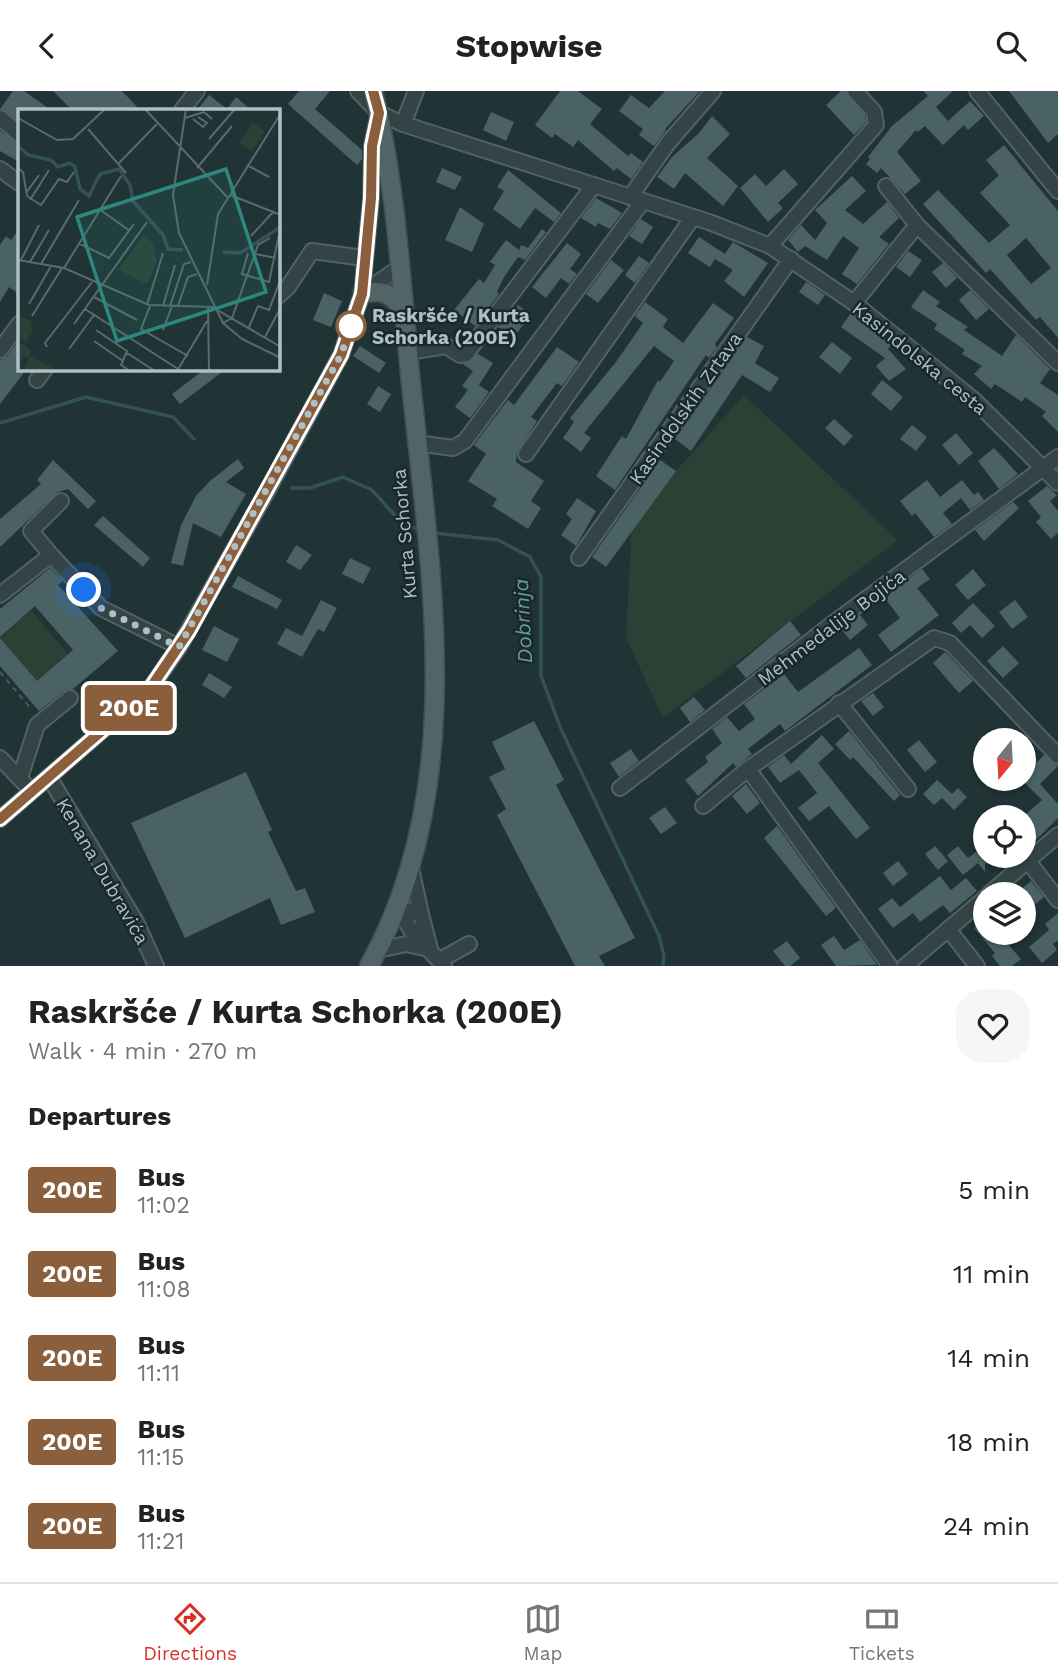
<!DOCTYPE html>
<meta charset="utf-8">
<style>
body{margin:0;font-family:"Work Sans",sans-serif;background:#f6f6f6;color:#222;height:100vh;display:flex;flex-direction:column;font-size:26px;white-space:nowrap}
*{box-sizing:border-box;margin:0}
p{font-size:23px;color:#767676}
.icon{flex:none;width:38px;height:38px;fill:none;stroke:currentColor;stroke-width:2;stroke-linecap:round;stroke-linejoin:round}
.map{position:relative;height:875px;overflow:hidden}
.panel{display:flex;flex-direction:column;background:#fff;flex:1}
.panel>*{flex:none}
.badge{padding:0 14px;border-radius:5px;font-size:24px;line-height:46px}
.needle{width:46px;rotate:198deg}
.fabs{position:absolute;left:973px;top:637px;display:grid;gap:14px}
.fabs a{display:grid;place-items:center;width:63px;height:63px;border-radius:50%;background:#fff;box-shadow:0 2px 5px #0004;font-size:35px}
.you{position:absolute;width:35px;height:35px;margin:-18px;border:5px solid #fff;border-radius:50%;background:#1a73e8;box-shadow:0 0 0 10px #1a73e833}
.map>.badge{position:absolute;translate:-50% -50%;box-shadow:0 0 0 4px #fff}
h2{padding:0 28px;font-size:26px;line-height:63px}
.round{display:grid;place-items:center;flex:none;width:74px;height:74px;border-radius:28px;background:#f6f6f6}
.headline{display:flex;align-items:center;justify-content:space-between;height:119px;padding:0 28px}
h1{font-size:33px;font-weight:700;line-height:52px}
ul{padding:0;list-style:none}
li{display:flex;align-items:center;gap:21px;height:84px;padding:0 28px}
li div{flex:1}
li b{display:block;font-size:26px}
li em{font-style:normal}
li .badge{min-width:77px;font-weight:700;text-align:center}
header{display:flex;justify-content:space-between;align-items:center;height:91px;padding:0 28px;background:#fff;font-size:32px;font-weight:700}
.menu{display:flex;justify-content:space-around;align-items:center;height:98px;border-top:2px solid #e0e0e0;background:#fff;font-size:19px;color:#767676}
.menu a{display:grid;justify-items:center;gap:4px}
.menu .active{color:#d93025}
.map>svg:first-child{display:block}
.green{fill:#2b4136}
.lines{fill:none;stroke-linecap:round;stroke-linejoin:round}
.stream{stroke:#315358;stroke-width:3.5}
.building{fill:#4b6264;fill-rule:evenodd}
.minor-casing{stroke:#516264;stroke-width:18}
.major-casing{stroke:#405052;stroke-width:21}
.path{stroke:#495d56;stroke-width:2;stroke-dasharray:5 5;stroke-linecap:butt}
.minor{stroke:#344446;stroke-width:14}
.major{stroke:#516466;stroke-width:18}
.line-casing{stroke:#fff;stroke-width:16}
.line{stroke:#8b5e3c;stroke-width:10}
.walk{stroke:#aec0c3;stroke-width:7;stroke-dasharray:0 12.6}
.stop-dot{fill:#fff;stroke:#8b5e3c;stroke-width:3.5}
.labels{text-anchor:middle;stroke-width:5;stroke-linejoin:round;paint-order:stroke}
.stop-label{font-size:19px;font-weight:bold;fill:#aec0c3;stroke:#19282a;text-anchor:start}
.street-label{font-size:19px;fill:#aec0c3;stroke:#19282a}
.water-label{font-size:21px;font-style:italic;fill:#689ba1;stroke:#19282a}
.inset-river{fill:none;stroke:#315358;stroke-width:3.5}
.inset-road{fill:none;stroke:#596b6e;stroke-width:2}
.view{fill:#2f857f;fill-opacity:0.15;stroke:#2f857f;stroke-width:3.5}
.inset-edge{fill:none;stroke:#aec0c3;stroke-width:3.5}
</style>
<header><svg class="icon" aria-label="back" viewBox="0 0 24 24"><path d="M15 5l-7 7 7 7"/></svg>Stopwise<svg class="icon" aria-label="search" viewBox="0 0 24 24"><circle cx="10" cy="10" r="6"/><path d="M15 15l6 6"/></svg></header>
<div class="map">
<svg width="1058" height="875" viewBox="0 0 1058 875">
<rect width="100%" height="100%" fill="#203335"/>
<!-- green -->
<g class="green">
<path d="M744,304l154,145 -235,178 -37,-80 6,-118z"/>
<path d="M31,519l37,44 -31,27 -37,-43z"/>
</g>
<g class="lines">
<!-- stream -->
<g class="stream">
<path d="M0,332l86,-26 87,20 21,22"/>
<path d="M292,397h18l33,-11 29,13 28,31 23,11"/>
<path d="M434,442l64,7 32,17 11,20v99l20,53 98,207 5,20 -1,10"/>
</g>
</g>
<!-- building -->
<g class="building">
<path d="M13,0h11l27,19h-32v12l-19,-13z"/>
<path d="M53,0h69l18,19h-68z"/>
<path d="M299,0h31l-15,18 47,41v9l-5,6 -69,-61z"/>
<path d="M560,0h18l24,18 -12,15 38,32 3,-3 12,9 -12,17 -14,-11 -3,3 -36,-31 -5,7 -18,-13 -3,4 -17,-13z"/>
<path d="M665,0h35l-35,38 1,1 -12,16 -15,-11 4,-6 -24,-18 12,-16 18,13z"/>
<path d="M841,0h4l20,25 1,6 -12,13 -28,-30z"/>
<path d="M923,0h30l-17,16 12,14 22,-20 14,15 -16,14 -4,-5 -21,20 -18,-19 -7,6 -2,-2 -19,22 24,29 -16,13 -24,-26 -4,5 -11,-9 4,-5 -2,-2 24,-31 36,-30z"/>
<path d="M1009,0h49v43l-10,9z"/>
<path d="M209,4l18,14 9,-12 15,13h-54z"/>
<path d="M491,21l23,10 -8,19 -23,-11z"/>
<path d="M712,25l18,18 -23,24 31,28 -15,20 -38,-33 -11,16 -17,-12 15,-20 27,-24z"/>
<path d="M0,40l19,12v19l-19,-11z"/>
<path d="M1004,54l54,66v127l-18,-21 -4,3 -46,-51 -4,4 -63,-69 15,-14 51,53 21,-18 -30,-32 19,-18 -13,-15zM1026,147l25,30 -20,16 -24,-29z"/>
<path d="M442,77l20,9 -7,13 -19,-8z"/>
<path d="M784,78l14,15 -20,19 5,5 -15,14 -28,-34 15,-14 11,12z"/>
<path d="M508,79l53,43 -7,9 -19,-14 -15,21 -27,-20 11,-18 -7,-4z"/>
<path d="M852,85l14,15 -21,19 18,14 24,-22 12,16 -20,19 10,7 -32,40 -15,-10 17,-26 -16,-12 -16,24 -22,-14 -7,6 -10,-12 13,-15 14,15 12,-17 -12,-13z"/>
<path d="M596,107l26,15 -12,16 -12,-6 -2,4 -15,-9z"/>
<path d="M460,116l24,17 -12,28 -27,-12z"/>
<path d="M641,128l12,8 -11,17 -13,-8z"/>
<path d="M19,138v65l-10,-7 -9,15v-57l6,-9 5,4z"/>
<path d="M542,138l4,3 -21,28 -7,-3 -14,20 -7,15 2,2 -24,32 -21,-16 25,-31 5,4 11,-18 -5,-3 16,-22 13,10 2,-5 7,3z"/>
<path d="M699,146l26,17 8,-12 35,21 -24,34 -20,-16 9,-11 -18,-11 -5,8 -22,-14z"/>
<path d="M567,152l14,11 -11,15 7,5 -8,10 -8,-6 -15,20 -14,-11z"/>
<path d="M908,160l14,9 -12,17 -14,-10z"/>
<path d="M639,165l10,7 -14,20 -10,-8z"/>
<path d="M611,169l13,10 -26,33 -12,-9z"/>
<path d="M943,172l14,15 -11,10 -14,-16z"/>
<path d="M806,191l19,13 -7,10 -19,-13z"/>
<path d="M923,199l17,12 -4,4 32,21 -4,3 38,26 14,-21 34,34 -10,14 18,12v37l-16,-16 4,-4 -21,-15 -3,5 -27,-18 -4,5 -17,-15 8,-8 -20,-12 3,-4 -31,-21 3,-5 -26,-17z"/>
<path d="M970,199l19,19 -13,11 -17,-20z"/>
<path d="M324,202l18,8 -11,26 -18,-7z"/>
<path d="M645,211l23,17 -5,8 20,16 30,-40 21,15 -19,26 2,3 -8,11 -3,-3 -91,135 -19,-14 26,-40 4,3 32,-59 2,2 14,-21 -20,-15 -70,87 7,5 -10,14 -18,-14 11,-16 -4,-4 46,-56 27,-39 -8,-7z"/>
<path d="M518,214l13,10 -18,23 -15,-11z"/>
<path d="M851,222l40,32 -3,4 18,20 -3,2 -14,10 -13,-15 9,-8 -44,-31z"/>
<path d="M747,246l17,9 -9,17 24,15 -9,14 -28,-17 -51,76 -16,-12z"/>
<path d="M19,249v29l7,1 -26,34v-44l7,-4z"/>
<path d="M832,251l20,16 -12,16 -21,-17z"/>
<path d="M360,255l26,17 -7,10 -26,-17z"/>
<path d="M557,256l22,15 -17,24 -5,-3 -26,34 6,4 -20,31 -1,10 28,19 -13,20 10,7 -13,21 -36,-23 5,-7 -29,-18 18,-27 -12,-9 34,-45 6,5z"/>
<path d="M478,263l15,9 -14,22 10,7 -19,26 -15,-11 13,-17 -6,-4 11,-15 -10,-7z"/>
<path d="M205,278h21l-46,35 -8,-10z"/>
<path d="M882,289l21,17 -12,14 -20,-17z"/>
<path d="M378,295l13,8 -11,18 -13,-8z"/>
<path d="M834,328l19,17 -9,10 -19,-18z"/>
<path d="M912,334l15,12 -11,14 -16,-12z"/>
<path d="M956,342l17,20 -14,12 -17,-20z"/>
<path d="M994,357l24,26 -19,15 -21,-28z"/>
<path d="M238,368l6,9 -18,14 20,12 -25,43 -28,-14 -10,43 -12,-3 10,-38 15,-29 14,-15z"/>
<path d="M53,369l43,41 -8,8 -20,-20 -10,3 -58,55v-28l41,-35 -4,-4z"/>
<path d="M660,369l16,11 -70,96 -14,-10z"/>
<path d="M927,389l13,17 22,-17 12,15 4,-3 6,8 -14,10 -9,-12 -18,15 9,11 -18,13 -19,-24 -3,3 -12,-15z"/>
<path d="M1047,395l10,9 -7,6 8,10v22l-7,6 -15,-17 5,-5 -13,-16z"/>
<path d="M577,407l19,13 -20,35 -15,-11 11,-16 -6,-5z"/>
<path d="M1013,411l6,6 -35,33 -9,-11z"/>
<path d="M103,425l47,42 -7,9 -49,-42z"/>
<path d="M296,454l16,10 -12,15 -14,-8z"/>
<path d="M350,467l21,10 -8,16 -21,-10z"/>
<path d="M50,477l13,13 -5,4 60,66 -45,38 -9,2 -25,20 -39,-45v-28l37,43 36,-31 -38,-44 -35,31v-28z"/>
<path d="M922,478l8,10 -13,9 22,27 -48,37 -13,-17 22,-17 -16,-21z"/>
<path d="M973,478l13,16 -18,15 -13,-15z"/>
<path d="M238,485l44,24 -5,9 -45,-22z"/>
<path d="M321,509l16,8 -13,24 -6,-3 -16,28 -25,-13 9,-16 16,8z"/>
<path d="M1015,509l13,17 -16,12 -13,-17z"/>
<path d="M973,512l22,23 -13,12 -12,-13 -9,8 -9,-10z"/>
<path d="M860,524l8,10 -18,15 -9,-11z"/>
<path d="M790,530l11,14 -55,43 -10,-12z"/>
<path d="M214,535l25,13 -12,23 -25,-12z"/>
<path d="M1003,555l16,17 -16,15 -16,-17z"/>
<path d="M859,557l13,17 -87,66 -5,-7 -32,25 4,5 -16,13 -3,-4 -35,33 -13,-16 23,-18 -3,-5 17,-14 -10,-14 15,-12 12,14 16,-12 -11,-15 40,-30 14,18z"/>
<path d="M945,561l28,29 -14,12 -26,-30z"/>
<path d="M209,582l23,14 -8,11 -22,-13z"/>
<path d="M873,602l11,14 -11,9 -12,-15z"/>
<path d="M694,606l11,13 -15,12 -10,-14z"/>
<path d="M534,630l30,59 -8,5 79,153 -36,18 6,10h-30l-78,-151 9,-6 -17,-32 16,-8 -13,-27z"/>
<path d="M849,640l51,64 -6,6 -41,-44 -3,3 -15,-16z"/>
<path d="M822,644l12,14 -16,14 52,65 -14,11 -27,-33 -20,15 -11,-13 19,-15 -18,-23 -19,13 -12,-16 16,-12 7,9z"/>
<path d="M919,649l18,22 -12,10 -18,-22z"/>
<path d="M631,658l8,12 -20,16 -9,-14z"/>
<path d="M1044,664l14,11 -18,18 18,20v14l-34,34v-36l18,-16 -18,-18v-15l4,4z"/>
<path d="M246,681l26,58 -4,2 28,59 9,-3 10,24 -34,13 -11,-27 -85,40 -54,-115z"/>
<path d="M937,689l15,14 6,-6 9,9 -13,13 -12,-12 -8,7 -11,-11z"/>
<path d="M746,693l14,19 -13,11 -15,-18z"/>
<path d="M665,716l12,16 -16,11 -12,-16z"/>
<path d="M777,735l59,82 -10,8 -62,-78z"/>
<path d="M985,754v11h34l-15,12 -10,-11 -9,7v8l-7,-9 -15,12 -16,-20 11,-9 10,12z"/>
<path d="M935,755l13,15 -10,9 -13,-16z"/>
<path d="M898,770l10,13 -15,12 -10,-13z"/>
<path d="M940,785l11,14 15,-12 11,13 -27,22 -7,-8 -23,17 -7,-9 -20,15 -15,-19 14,-11 8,9z"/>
<path d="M1031,790l13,16 -12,10 -13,-16z"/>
<path d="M1058,822v27l-5,4 4,6 -15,13 -13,-16 20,-17 -4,-6z"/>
<path d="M985,827v15h13l23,26 -9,7h-12l-8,-10 3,-3 -21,-25z"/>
<path d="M834,845l10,14 16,-10 17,25 -41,1 -15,-21z"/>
<path d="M787,850l13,17 -10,8h-5l-12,-15z"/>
</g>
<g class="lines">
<defs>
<g id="minor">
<path d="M358,0l21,22 24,11 306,98 61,24 84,57 120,97 84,83"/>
<path d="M977,0l81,100"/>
<path d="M182,19l15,-19"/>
<path d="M0,27l19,16"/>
<path d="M403,33l13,-33"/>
<path d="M0,78l19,14"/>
<path d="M886,95l31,39 141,138"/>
<path d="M630,106l38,-54 45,-52"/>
<path d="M770,155l106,-121 -2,-13 -19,-21"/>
<path d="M363,202l37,-26"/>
<path d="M278,205l10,-9 24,-36 52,7"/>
<path d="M854,212l63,-78"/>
<path d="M0,259l19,-26"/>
<path d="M408,261l38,-6 14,9 6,-1 128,-169"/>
<path d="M37,289l8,-11"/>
<path d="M417,352l36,5 12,-7 178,-240"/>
<path d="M526,363l167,-237"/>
<path d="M51,464l50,53 78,39"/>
<path d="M579,467l212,-299"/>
<path d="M0,504l51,-40 -20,-24 30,-30"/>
<path d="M839,612l69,86"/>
<path d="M0,667l24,25"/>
<path d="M748,678l142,197"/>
<path d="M49,686l87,145 20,44"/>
<path d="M20,687l17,-53 33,-27"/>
<path d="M620,697l208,-161 230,-170"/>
<path d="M703,715l45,-37 186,-131 16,5 108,113"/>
<path d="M0,728l149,-129 30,-43 86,-152 76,-140 21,-61 9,-96 1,-52 5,-25"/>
<path d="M1028,770l30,39"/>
<path d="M411,777l10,46"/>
<path d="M989,803l69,-59"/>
<path d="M398,817l14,24 32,34"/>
<path d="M398,817l23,6 9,35"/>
<path d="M948,838l29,37"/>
<path d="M378,859l28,-6 23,5"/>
<path d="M440,869l29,-16"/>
<path d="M905,875l80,-68"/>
</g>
<g id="major">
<path d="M362,203c19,-5 31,-1 41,17"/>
<path d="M369,875c101,-181 61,-395 41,-592 -9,-94 -14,-191 -37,-283"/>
</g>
</defs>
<!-- minor casing -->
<use href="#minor" class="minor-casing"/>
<!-- major casing -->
<use href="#major" class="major-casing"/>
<!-- path -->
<path class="path" d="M0,581l32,38"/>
<!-- minor -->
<use href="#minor" class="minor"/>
<!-- major -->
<use href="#major" class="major"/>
</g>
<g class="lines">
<defs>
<path id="line" d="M0,728l149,-129 40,-59 152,-276 21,-61 9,-96 1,-52 7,-33 -6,-22"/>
</defs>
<!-- line casing -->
<use href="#line" class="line-casing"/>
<!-- line -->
<use href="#line" class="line"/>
<!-- walk -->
<path class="walk" d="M84,499l17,18 78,39 162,-292 10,-29"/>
</g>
<!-- markers -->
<circle class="stop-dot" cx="351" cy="235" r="14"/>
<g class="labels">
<!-- stop labels -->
<g class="stop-label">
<text x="372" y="231">Raskršće / Kurta<tspan x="372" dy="22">Schorka (200E)</tspan></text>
</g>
<!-- street labels -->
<g class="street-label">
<text transform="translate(920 267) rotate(39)" y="7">Kasindolska cesta</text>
<text transform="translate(685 317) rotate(-55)" y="7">Kasindolskih Zrtava</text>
<text transform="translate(404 443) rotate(-95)" y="7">Kurta Schorka</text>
<text transform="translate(831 536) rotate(-37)" y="7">Mehmedalije Bojića</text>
<text transform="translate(103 780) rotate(60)" y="7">Kenana Dubravića</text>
</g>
<!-- water labels -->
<g class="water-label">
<text transform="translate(523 530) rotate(-93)" y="7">Dobrinja</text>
</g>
</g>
<!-- overview -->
<g transform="translate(18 18)">
<rect width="262" height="262" fill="#203335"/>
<path d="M235,14l12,8 -13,21 -13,-9zM126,125l9,10 4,17 -10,23 -28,-14zM0,207l18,7h-5l2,8 -7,11 -8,-5zM0,233l13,7 -2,7 30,15h-37l8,-12 -6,-3 -6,13z" fill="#2b4136"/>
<path class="inset-river" d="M0,37l10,9 23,5 7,7 12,-4 5,4 5,22 9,7 11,-22 19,-5 11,16 3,16 30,34 5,14 15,1M205,143l17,1 41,-26"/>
<path class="inset-road" d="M127,0l83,89M168,0l-13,86 6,38 44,90 19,16 39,19M0,9l39,22 16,-1 32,-30M167,9l19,-6 8,7M175,10l10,8 4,-4 -9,-6M70,20l38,44M191,30l26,-30M101,54l38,-39M229,56l22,12M0,59l5,4 4,24 14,9 18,-26 8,3 7,-10M179,59l35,-42M8,84l13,-18M212,86l51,20M12,91l19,-30M81,100l31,22M233,127l23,-25M60,134l31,15 25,-34M230,144l-6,21 27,8 11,-52M237,145l21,4M0,151l46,8 85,37 63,2 69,40M3,151l18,-35M12,153l19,-32M23,155l38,-64M46,159l57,-92M189,176l11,-71 63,-101M76,188l43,23M11,195l22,-38M129,196l16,-52M132,197l-9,23 47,27M145,197l12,-41M152,197l14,-42 7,-2M160,197l10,-29 9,-3M190,197l1,65M67,200l93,60M14,207l30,-48M205,214l9,-5 26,-73 12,-7M56,215l73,-102M231,218l9,-21 11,4 12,-32M78,221l31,21 -6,14 9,6M145,221l9,-24M247,228l16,-30M76,232l29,20M29,238l-2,-4 47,-61M51,240l25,-34M109,244l28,18M159,262l30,-50"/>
<path class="view" d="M208,60l40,123 -149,49 -40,-124z"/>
<rect width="262" height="262" class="inset-edge"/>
</g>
</svg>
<div class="fabs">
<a><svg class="needle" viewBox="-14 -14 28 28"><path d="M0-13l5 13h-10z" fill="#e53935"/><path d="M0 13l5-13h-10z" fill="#767676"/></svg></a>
<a><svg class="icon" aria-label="locate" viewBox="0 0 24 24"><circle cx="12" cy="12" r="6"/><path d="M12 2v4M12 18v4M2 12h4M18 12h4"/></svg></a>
<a><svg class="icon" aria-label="layers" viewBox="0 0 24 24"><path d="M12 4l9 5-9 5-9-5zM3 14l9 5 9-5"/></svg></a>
</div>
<div class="you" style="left:84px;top:499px"></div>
<b class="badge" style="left:129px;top:617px;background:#8b5e3c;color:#fff">200E</b>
</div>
<section class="panel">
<div class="headline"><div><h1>Raskršće / Kurta Schorka (200E)</h1><p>Walk · 4 min · 270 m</p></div><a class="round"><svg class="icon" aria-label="heart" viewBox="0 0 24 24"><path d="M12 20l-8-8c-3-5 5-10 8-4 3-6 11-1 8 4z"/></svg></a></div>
<h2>Departures</h2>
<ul>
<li><span class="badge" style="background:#8b5e3c;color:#fff">200E</span><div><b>Bus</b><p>11:02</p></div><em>5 min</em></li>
<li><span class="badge" style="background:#8b5e3c;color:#fff">200E</span><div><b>Bus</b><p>11:08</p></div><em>11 min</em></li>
<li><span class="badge" style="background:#8b5e3c;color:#fff">200E</span><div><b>Bus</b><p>11:11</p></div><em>14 min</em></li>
<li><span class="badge" style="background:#8b5e3c;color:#fff">200E</span><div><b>Bus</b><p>11:15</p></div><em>18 min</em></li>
<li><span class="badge" style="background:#8b5e3c;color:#fff">200E</span><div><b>Bus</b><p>11:21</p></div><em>24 min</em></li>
</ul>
</section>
<nav class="menu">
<a class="active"><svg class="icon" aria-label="directions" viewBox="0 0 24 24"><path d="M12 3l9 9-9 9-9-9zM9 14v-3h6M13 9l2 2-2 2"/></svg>Directions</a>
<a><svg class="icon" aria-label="map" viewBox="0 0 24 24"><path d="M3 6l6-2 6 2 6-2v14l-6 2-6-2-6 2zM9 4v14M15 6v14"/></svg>Map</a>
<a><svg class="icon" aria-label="tickets" viewBox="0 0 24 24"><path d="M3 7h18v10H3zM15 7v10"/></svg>Tickets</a>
</nav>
